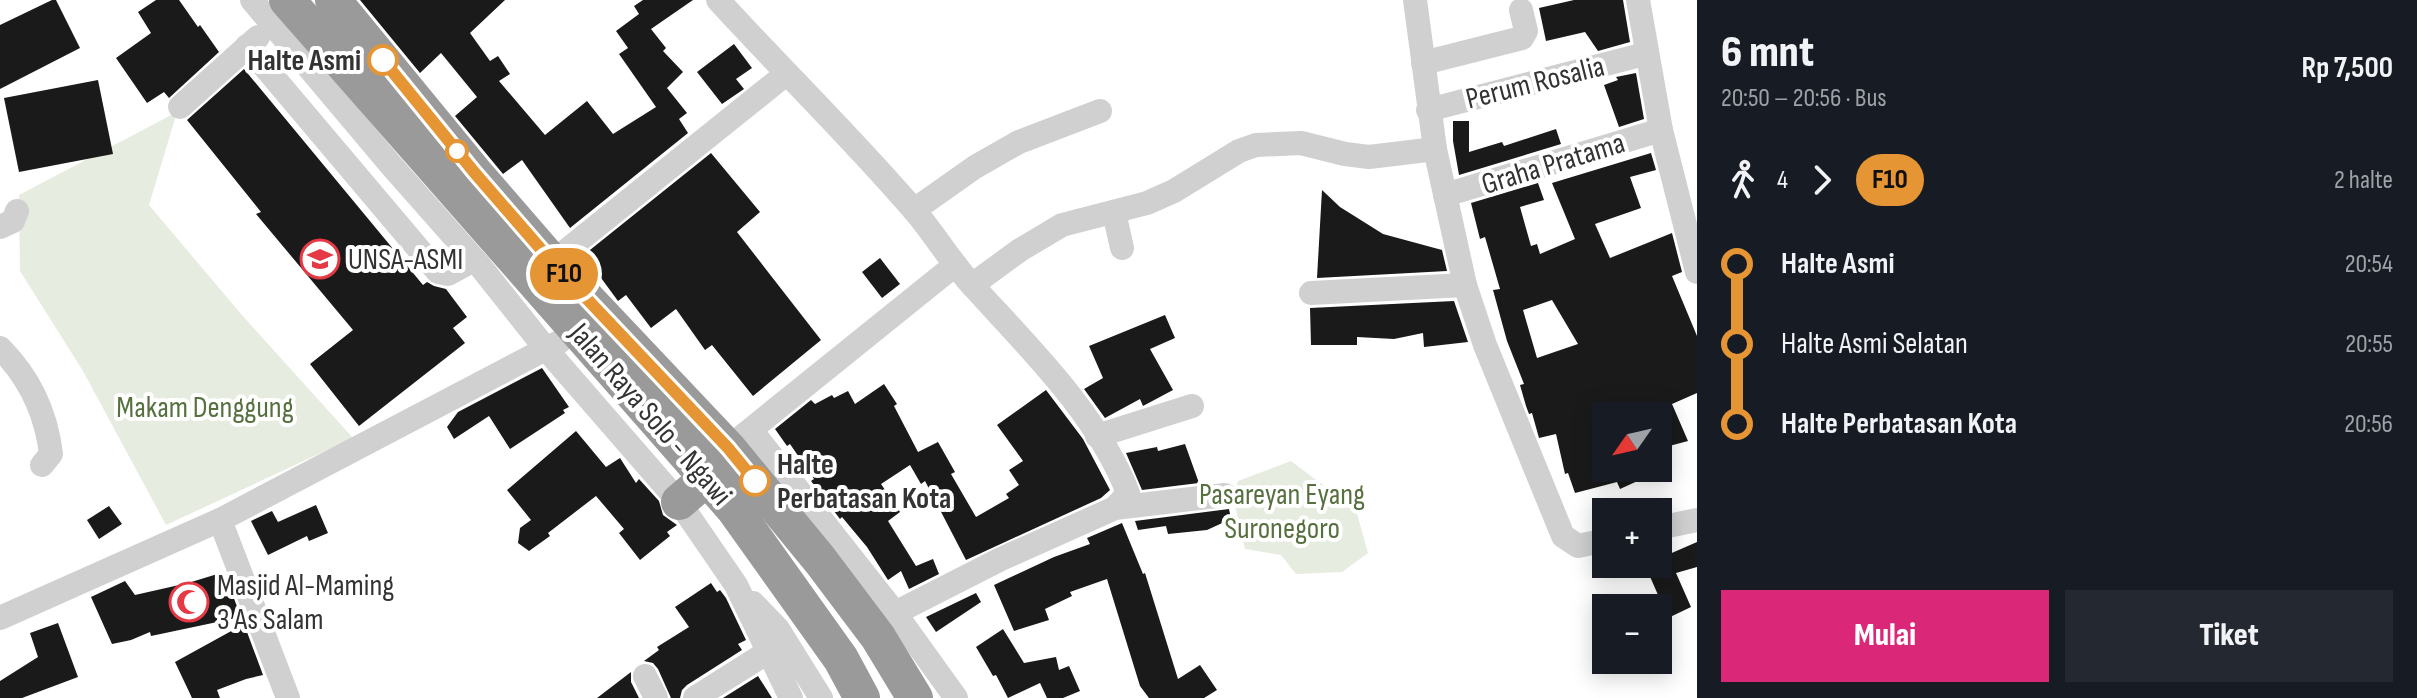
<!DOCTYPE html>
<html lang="id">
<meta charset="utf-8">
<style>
body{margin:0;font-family:"Sofia Sans Condensed",sans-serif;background:#242831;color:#f1f3f6;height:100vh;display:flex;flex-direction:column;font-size:30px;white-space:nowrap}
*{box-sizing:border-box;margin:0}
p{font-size:26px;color:#9ea1a6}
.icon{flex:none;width:44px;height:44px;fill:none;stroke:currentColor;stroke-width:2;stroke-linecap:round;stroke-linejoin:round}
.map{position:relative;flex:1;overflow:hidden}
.panel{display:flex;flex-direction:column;background:#171b24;width:720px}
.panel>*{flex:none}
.badge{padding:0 16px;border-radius:26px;font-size:28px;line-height:52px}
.needle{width:52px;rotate:236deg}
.buttons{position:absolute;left:1592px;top:402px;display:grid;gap:16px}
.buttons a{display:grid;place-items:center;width:80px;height:80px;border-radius:0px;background:#171b24;box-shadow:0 4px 20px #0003;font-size:40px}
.map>.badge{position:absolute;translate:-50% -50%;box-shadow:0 0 0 4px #fff}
.legs{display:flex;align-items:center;gap:12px;height:88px;padding:0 24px;font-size:26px}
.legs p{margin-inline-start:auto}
.head{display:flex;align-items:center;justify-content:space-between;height:136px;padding:0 24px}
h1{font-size:44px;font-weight:800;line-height:60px}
.action{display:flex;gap:16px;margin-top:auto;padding:16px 24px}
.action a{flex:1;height:92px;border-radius:0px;background:#db2777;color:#fff;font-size:32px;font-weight:800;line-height:92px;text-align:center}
.action a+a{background:#242831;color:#f1f3f6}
ul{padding:0 24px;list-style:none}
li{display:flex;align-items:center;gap:28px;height:80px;font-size:30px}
li i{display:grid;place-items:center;width:12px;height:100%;margin:0 10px;background:currentColor}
li i::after{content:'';width:20px;height:20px;margin:-10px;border:6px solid;border-radius:50%;background:#171b24}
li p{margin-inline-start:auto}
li:first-child i{background:linear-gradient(#0000 50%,currentColor 0)}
li:last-child i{background:linear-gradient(currentColor 50%,#0000 0)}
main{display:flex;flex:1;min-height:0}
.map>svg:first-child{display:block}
.green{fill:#e6ecdf}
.building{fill:#1a1a1a;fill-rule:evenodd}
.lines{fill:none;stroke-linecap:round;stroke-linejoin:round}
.minor{stroke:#d0d0d0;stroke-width:24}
.highway{stroke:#9a9a9a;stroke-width:36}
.line-1-casing{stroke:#fff;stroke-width:18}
.line-1{stroke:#e59534;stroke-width:12}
.stop-1-dot{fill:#fff;stroke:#e59534;stroke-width:4}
.labels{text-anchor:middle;stroke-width:8;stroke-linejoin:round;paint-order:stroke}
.stop-label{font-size:30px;font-weight:bold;fill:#333;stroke:#fff;text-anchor:end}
.street-label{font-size:30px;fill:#333;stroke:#fff}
.poi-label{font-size:30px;fill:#333;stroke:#fff;text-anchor:start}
.park-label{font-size:30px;fill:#56703f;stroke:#fff}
</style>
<main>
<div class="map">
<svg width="1697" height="698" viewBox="0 0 1697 698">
<rect width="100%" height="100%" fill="#fff"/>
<!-- green -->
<g class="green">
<path d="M177,112l-28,93 92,109 112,124 -187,87 -83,-154 -63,-100 -1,-76z"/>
<path d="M1291,461l65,49 12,43 -26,19 -46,2 -15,-19 -36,-6 -12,-52 5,-16z"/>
</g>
<!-- building -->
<g class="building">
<path d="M52,0h4l24,48 -80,41v-64z"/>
<path d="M156,0h23l19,27 2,-2 19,27 -50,46 -5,-6 -17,11 -31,-45 35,-25 -13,-21z"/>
<path d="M360,0h145l-35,33 20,28 8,-5 12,18 -11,7 46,54 42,-34 26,33 43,-27 -37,-53 9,-6 -12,-17 23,-17 -5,-8 9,-6h50l-42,29 15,19 -3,3 20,21 -16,16 20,25 -8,6 9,14 -118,95 -48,-68 -19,14 -48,-58 22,-19 -36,-44 -21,20z"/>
<path d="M1574,0h49l7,42 -32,9 -13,-19 -39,9 -7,-33z"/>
<path d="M734,44l18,24 -16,11 8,10 -22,15 -25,-32z"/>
<path d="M244,69l179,216 4,-3 7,4 12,3 21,28 -14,11 12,15 -106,83 -49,-62 43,-34 -97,-116 5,-2 -74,-92z"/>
<path d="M1636,73l8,46 -25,8 -15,-42 14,-5 -2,-3z"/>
<path d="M98,80l15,74 -94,18 -15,-74z"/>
<path d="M1453,121h16v31l33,-10 2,4 52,-17 5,15 -102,31 -6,-34z"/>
<path d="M711,153l49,59 -23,20 84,108 -68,56 -41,-51 -7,5 -29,-41 -25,19 -25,-33 -8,6 -25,-34 -3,3 -10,-12z"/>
<path d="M1651,153l5,17 -26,7 11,31 -46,16 15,34 62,-25 10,39 -10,4 25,60v57l-25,11 16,37 -30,8v-33h-52v52h60l-46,21 -3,-7 -42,11 -7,-20 -3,1 -9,-40 -17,4 -7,-25 -3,1 -3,-8 -6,-21 4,-1 -17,-43 -14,-51 7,-1 -15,-52 -5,2 -9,-36 67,-20 6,17 -24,7 11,39 6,-2 3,10 35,-15 -23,-56zM1552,300l26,44 -41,14 -14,-48z"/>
<path d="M1322,190l18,17 43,27 59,16 5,21 -130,7z"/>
<path d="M880,258l20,26 -18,14 -20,-26z"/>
<path d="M1454,301l14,41 -44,5 -1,-14 -29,6 -37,-2v8h-46l-1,-37z"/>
<path d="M1165,315l10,23 -25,11 23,41 -30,16 -3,-7 -35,19 -21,-29 19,-11 -14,-32z"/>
<path d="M542,368l27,39 -6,3 2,3 -55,36 -21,-33 -35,23 -7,-12 11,-15z"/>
<path d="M884,384l13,20 -3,2 24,46 20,-10 17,30 -4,2 25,43 33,-19 -3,-4 13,-9 -10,-15 14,-9 -26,-36 49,-35 37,49 27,51 -9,8 -135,62 -41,-79 -4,3 -11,-19 -29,19 19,28 -12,9 28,45 17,-7 6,15 -30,15 -8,-18 -13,9 -21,-33 -25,-30 -2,2 -29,-38 3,-2 -24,-35 -3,2 -12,-17 36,-29 4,4 17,-9 2,3 14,-7 7,13z"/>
<path d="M576,431l30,36 14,-9 16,25 3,-4 20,22 4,14 14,10 -10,7 3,4 -30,24 -21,-27 5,-4 -28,-33 -48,37 2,3 -21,15 -11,-8 2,-15 11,-8 -24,-30z"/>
<path d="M1185,444l14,39 -57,7 -16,-37 31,-6 1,4z"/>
<path d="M316,505l12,28 -19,8 -2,-5 -39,19 -17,-34 21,-10 6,11z"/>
<path d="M109,506l13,18 -23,15 -12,-19z"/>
<path d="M1229,509l2,10 -24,11 -39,4 -2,-8 -28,4 -3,-9z"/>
<path d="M1122,523l21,51 2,-1 33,106 22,-14 17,25 -13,8h-55l-9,-12 -33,-107 -37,13 2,4 -27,13 4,11 -35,11 -20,-46 60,-28 36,-13 -3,-6z"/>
<path d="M1697,542v25l-21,6 15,34 -23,11 -23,-53 13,-1v-5z"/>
<path d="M224,572l17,45 -90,19 -1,-4 -19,8 -19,4 -21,-47 34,-16 10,14 53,-12z"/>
<path d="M711,583l6,9 3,-2 6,8 20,42 -8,4 4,6 -55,35 -5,5 -2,8h-9l-13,-29 -5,-6 -9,-2 15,-11 -2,-3 32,-20 -14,-20z"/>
<path d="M976,593l5,9 -45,30 -10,-15z"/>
<path d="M58,623l20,54 -56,21h-22v-17l38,-24 -8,-24z"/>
<path d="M244,624l19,51 -17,4 -29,11 3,8h-28l-17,-36z"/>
<path d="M1003,629l21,34 32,-6 3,13 10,-4 11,25 -17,7h-16l-7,-15 -32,15 -12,-23 -3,1 -17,-29z"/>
<path d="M631,672v10l8,16h-42z"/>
<path d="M758,676l14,22h-49z"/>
</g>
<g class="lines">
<!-- minor -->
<g class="minor">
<path d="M252,0l138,164 90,102 66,83 133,153 57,83 55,113"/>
<path d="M718,0c64,70 133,137 195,209 21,24 37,52 59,76 56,62 125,128 156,208l-13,15"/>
<path d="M1415,0l20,149 30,136 20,60 78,191 15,10 28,-6"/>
<path d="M1638,0l23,130 36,142"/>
<path d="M247,46l191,226 10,2 26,-14"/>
<path d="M1423,63l99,-25 4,-7 -5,-21"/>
<path d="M180,107l78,-70"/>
<path d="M1428,110l213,-55"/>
<path d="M1445,195l216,-65"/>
<path d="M914,210l61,-43 44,-25 81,-31"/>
<path d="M1114,212l8,36"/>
<path d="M0,227l13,-6 4,-10"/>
<path d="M552,262l234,-188"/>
<path d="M972,285l48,-35 42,-25 85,-22 27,-12 65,-40 17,-6 45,-2 44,11 24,3 66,-8"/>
<path d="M1311,293l154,-8"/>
<path d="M0,348c29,29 46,64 51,106l-9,11"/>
<path d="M751,430l144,183 61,85"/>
<path d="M1097,436l95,-30"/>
<path d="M739,439l216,-174"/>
<path d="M220,520l68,178"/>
<path d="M1658,528l39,-8"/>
<path d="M753,603l25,26 43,69"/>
<path d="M895,613l106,-54 114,-51 110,-13"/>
<path d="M0,618l220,-98 339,-178"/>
<path d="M645,676l11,22"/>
<path d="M695,698l65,-41 7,-9"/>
</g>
<!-- highway -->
<g class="highway">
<path d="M287,0l447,509 107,150 21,39"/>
<path d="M333,0l141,172 78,90 176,186 92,112 58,77 37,61"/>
<path d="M679,502l28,-24"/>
</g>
</g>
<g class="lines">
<defs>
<path id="line-1" d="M383,60l91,112 78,90 176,186 27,33"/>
</defs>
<!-- line-1 casing -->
<use href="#line-1" class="line-1-casing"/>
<!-- line-1 -->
<use href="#line-1" class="line-1"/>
</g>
<!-- icons -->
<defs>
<symbol id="university-ring" viewBox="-11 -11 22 22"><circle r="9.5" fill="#fff" stroke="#e63946" stroke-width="1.5"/><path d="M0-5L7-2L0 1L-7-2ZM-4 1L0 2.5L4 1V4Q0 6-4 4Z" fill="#e63946"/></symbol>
<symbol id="mosque-ring" viewBox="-11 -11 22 22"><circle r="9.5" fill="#fff" stroke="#e63946" stroke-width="1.5"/><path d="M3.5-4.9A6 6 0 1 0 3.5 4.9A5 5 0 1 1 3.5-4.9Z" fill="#e63946"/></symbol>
</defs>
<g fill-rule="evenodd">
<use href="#university-ring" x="298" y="237" width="44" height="44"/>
<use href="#mosque-ring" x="167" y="580" width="44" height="44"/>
</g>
<!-- markers -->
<g class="stop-1-dot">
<circle cx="383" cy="60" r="14"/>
<circle cx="457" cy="151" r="10"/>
<circle cx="755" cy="481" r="14"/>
</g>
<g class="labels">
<!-- stop labels -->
<g class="stop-label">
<text x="361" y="70">Halte Asmi</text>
<text x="777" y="474" text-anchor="start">Halte<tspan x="777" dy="34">Perbatasan Kota</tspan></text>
</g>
<!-- street labels -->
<g class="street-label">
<text transform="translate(1535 82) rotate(-14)" y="10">Perum Rosalia</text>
<text transform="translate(1553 163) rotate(-17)" y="10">Graha Pratama</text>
<text transform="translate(651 414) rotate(49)" y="10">Jalan Raya Solo - Ngawi</text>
</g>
<!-- poi labels -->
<g class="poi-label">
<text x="348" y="269">UNSA-ASMI</text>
<text x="217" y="595">Masjid Al-Maming<tspan x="217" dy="34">3 As Salam</tspan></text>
</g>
<!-- park labels -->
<g class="park-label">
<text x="205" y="417">Makam Denggung</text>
<text x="1282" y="504">Pasareyan Eyang<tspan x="1282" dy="34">Suronegoro</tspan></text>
</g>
</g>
</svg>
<div class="buttons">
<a><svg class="needle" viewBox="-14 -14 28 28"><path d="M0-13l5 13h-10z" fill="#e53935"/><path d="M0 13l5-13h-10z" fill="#9ea1a6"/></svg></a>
<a>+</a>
<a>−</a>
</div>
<b class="badge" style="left:564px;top:274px;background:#e59534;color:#111">F10</b>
</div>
<section class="panel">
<div class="head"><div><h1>6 mnt</h1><p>20:50 – 20:56 · Bus</p></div><b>Rp 7,500</b></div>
<div class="legs"><svg class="icon" aria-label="walk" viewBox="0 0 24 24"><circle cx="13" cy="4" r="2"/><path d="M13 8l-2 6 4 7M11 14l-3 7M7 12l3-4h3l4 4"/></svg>4<svg class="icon" aria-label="forward" viewBox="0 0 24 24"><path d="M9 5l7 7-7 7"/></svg><b class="badge" style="background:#e59534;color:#111">F10</b><p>2 halte</p></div>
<ul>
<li><i style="color:#e59534"></i><b>Halte Asmi</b><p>20:54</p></li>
<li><i style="color:#e59534"></i><span>Halte Asmi Selatan</span><p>20:55</p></li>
<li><i style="color:#e59534"></i><b>Halte Perbatasan Kota</b><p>20:56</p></li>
</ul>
<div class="action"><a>Mulai</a><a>Tiket</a></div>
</section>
</main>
